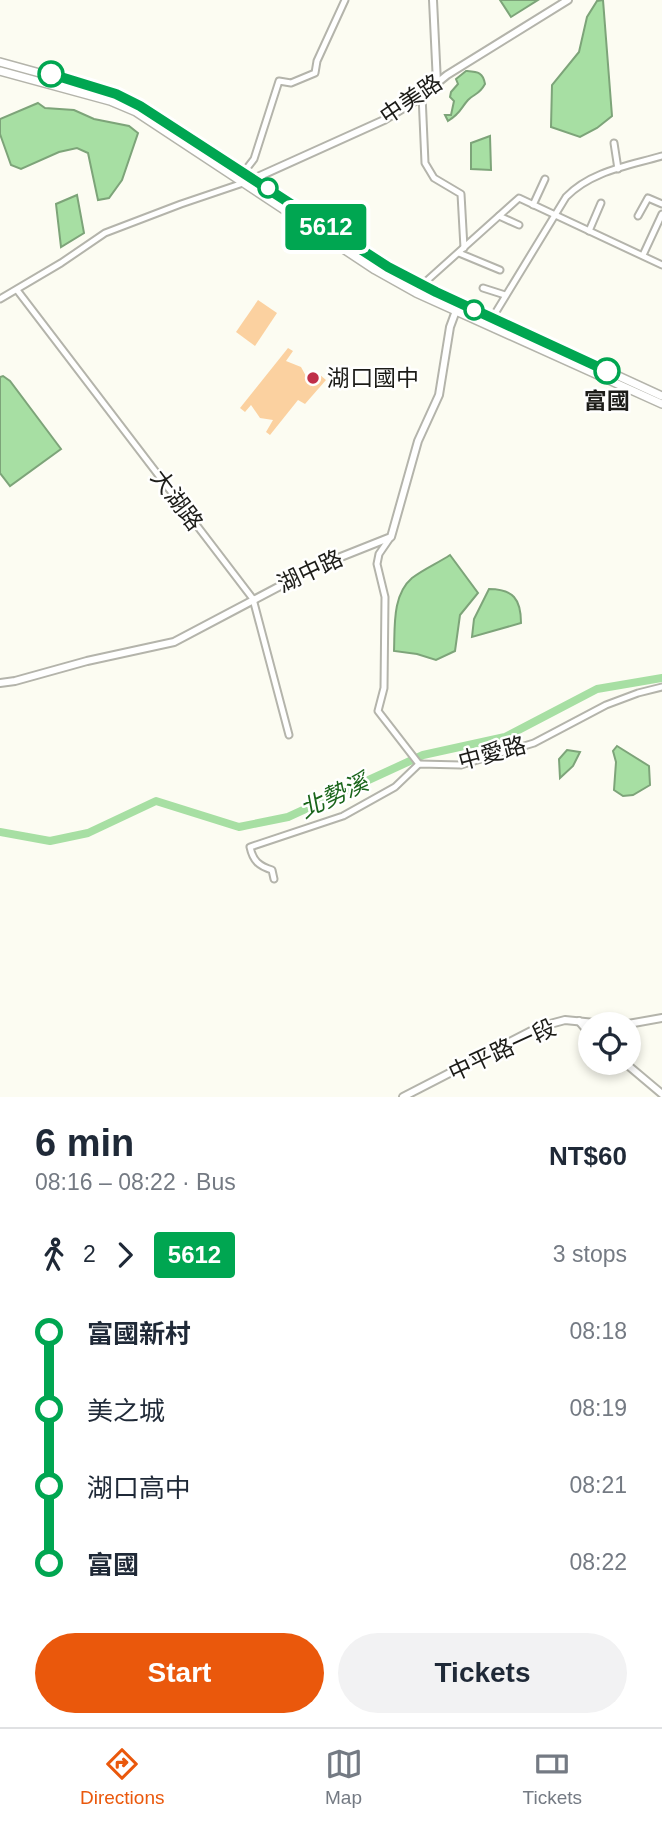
<!DOCTYPE html>
<meta charset="utf-8">
<style>
body{margin:0;font-family:Arial,"Noto Sans TC",sans-serif;background:#f2f2f3;color:#1f2937;height:100vh;display:flex;flex-direction:column;font-size:26px;white-space:nowrap}
*{box-sizing:border-box;margin:0}
p{font-size:23px;color:#747a83}
.icon{flex:none;width:38px;height:38px;fill:none;stroke:currentColor;stroke-width:2;stroke-linecap:round;stroke-linejoin:round}
.map{position:relative;height:1097px;overflow:hidden}
.side{display:flex;flex-direction:column;background:#fff;flex:1}
.side>*{flex:none}
.badge{padding:0 14px;border-radius:5px;font-size:24px;line-height:46px}
.fabs{position:absolute;left:578px;top:1012px;display:grid;gap:14px}
.fabs a{display:grid;place-items:center;width:63px;height:63px;border-radius:50%;background:#fff;box-shadow:0 4px 10px #0003;font-size:35px}
.map>.badge{position:absolute;translate:-50% -50%;box-shadow:0 0 0 4px #fff}
.legs{display:flex;align-items:center;gap:10px;height:77px;padding:0 35px;font-size:23px}
.legs p{margin-inline-start:auto}
.head{display:flex;align-items:center;justify-content:space-between;height:119px;padding:0 35px}
h1{font-size:38px;font-weight:700;line-height:52px}
.button{display:flex;gap:14px;margin-top:auto;padding:14px 35px}
.button a{flex:1;height:80px;border-radius:42px;background:#ea580c;color:#fff;font-size:28px;font-weight:700;line-height:80px;text-align:center}
.button a+a{background:#f2f2f3;color:#1f2937}
ul{padding:0 35px;list-style:none}
li{display:flex;align-items:center;gap:24px;height:77px;font-size:26px}
li i{display:grid;place-items:center;width:10px;height:100%;margin:0 9px;background:currentColor}
li i::after{content:'';width:18px;height:18px;margin:-9px;border:5px solid;border-radius:50%;background:#fff}
li p{margin-inline-start:auto}
li:first-child i{background:linear-gradient(#0000 50%,currentColor 0)}
li:last-child i{background:linear-gradient(currentColor 50%,#0000 0)}
.menu{display:flex;justify-content:space-around;align-items:center;height:98px;border-top:2px solid #e0e1e3;background:#fff;font-size:19px;color:#747a83}
.menu a{display:grid;justify-items:center;gap:4px}
.menu .on{color:#ea580c}
.map>svg:first-child{display:block}
.pitch{fill:#fbd1a0}
.water{fill:#a7dfa3;stroke:#7da479;stroke-width:2}
.lines{fill:none;stroke-linecap:round;stroke-linejoin:round}
.river{stroke:#a7dfa3;stroke-width:8}
.minor-casing{stroke:#b4b4ab;stroke-width:9}
.tertiary-casing{stroke:#b4b4ab;stroke-width:10}
.secondary-casing{stroke:#b4b4ab;stroke-width:10}
.minor{stroke:#fff;stroke-width:5}
.tertiary{stroke:#fff;stroke-width:6}
.secondary{stroke:#fff;stroke-width:7}
.line-1-casing{stroke:#fff;stroke-width:16}
.line-1{stroke:#00a651;stroke-width:10}
.stop-1-dot{fill:#fff;stroke:#00a651;stroke-width:3.5}
.poi-dot{fill:#bf2e49;stroke:#fffffe;stroke-width:2.5}
.labels{text-anchor:middle;stroke-width:5;stroke-linejoin:round;paint-order:stroke}
.street-label{font-size:23px;fill:#1c1c18;stroke:#fffffe}
.poi-label{font-size:23px;fill:#1c1c18;stroke:#fffffe;text-anchor:start}
.stop-label{font-size:23px;font-weight:bold;fill:#1c1c18;stroke:#fffffe}
.water-label{font-size:24px;font-style:italic;fill:#1a651b;stroke:#fffffe}
</style>
<div class="map">
<svg width="662" height="1097" viewBox="0 0 662 1097">
<rect width="100%" height="100%" fill="#fcfcf2"/>
<!-- pitch -->
<g class="pitch">
<path d="M258,300l19,13 -22,33 -19,-14z"/>
<path d="M288,348l5,3 -7,10 15,6 6,11 9,-7 3,2 -9,14 10,-12 6,5 -21,24 -7,-4 -28,35 -4,-3 7,-12 -13,-2 -9,-13 -6,7 -5,-4z"/>
</g>
<!-- water -->
<g class="water">
<path d="M500,0h38l-27,17z"/>
<path d="M603,0l9,116 -15,12 -17,9 -29,-10 1,-42 27,-33 8,-35 10,-16z"/>
<path d="M466,71c12,1 17,1 19,13 -6,11 -10,9 -17,16 -8,9 -7,13 -20,21l-3,-6h6l3,-14 -4,-4 1,-5 7,-8 -2,-5z"/>
<path d="M38,103l7,5 29,2 20,9 35,7 9,7 -16,47 -13,18 -11,2 -10,-47 -11,-5 -18,4 -38,17 -10,-4 -11,-31v-15z"/>
<path d="M490,136l1,34 -20,-1v-26z"/>
<path d="M77,195l7,38 -23,14 -5,-43z"/>
<path d="M3,376l7,5 51,68 -51,37 -10,-13v-96z"/>
<path d="M450,555l28,38 -18,22 -5,36 -19,9 -19,-6 -23,-3c1,-24 -2,-56 18,-73 12,-9 26,-15 38,-23z"/>
<path d="M489,589c24,0 32,10 32,34l-49,14 2,-18z"/>
<path d="M617,746l32,20 1,19 -17,10 -10,1 -9,-6 2,-28 -3,-11z"/>
<path d="M567,750l13,2 -7,14 -13,12 -1,-19z"/>
</g>
<g class="lines">
<!-- river -->
<path class="river" d="M0,832l50,9 38,-8 68,-32 83,26 49,-10 135,-62 82,-18 92,-48 65,-11"/>
<defs>
<g id="minor">
<path d="M422,95l3,68 9,15 27,16 3,54"/>
<path d="M614,143l4,26"/>
<path d="M244,172l10,-13 25,-78 12,2 24,-10 2,-12 28,-61"/>
<path d="M533,205l12,-26"/>
<path d="M499,216l20,9"/>
<path d="M638,216l10,-18 14,6"/>
<path d="M589,231l12,-28"/>
<path d="M459,253l41,17"/>
<path d="M643,255l19,-41"/>
<path d="M422,285l97,-87 143,67"/>
<path d="M483,288l22,7"/>
<path d="M17,290l236,309 36,136"/>
<path d="M0,299l61,-36 44,-30 76,-29 65,-22"/>
<path d="M488,325l78,-128c25,-26 62,-31 96,-41"/>
<path d="M390,538l-11,16 -2,10 8,33 -1,91 -6,23 41,53"/>
<path d="M274,879l-2,-9c-13,-4 -19,-9 -22,-23l93,-31 52,-29 24,-23 42,1 73,-22 72,-38 32,-12 24,-6"/>
</g>
<g id="tertiary">
<path d="M433,0l4,83"/>
<path d="M251,180l133,-60 31,-19 32,-26 121,-75"/>
<path d="M0,683l15,-2 72,-20 87,-19 144,-76 73,-29 27,-96 21,-46 11,-68 7,-19"/>
<path d="M579,1021l11,13"/>
<path d="M628,1024l34,-6"/>
<path d="M624,1062l38,32"/>
<path d="M403,1097l136,-70 26,-7 40,4"/>
</g>
<g id="secondary">
<path d="M0,62l116,32 24,12 248,161 48,25 226,104"/>
<path d="M0,71l110,30 26,11 239,158 41,23 246,111"/>
</g>
</defs>
<!-- minor casing -->
<use href="#minor" class="minor-casing"/>
<!-- tertiary casing -->
<use href="#tertiary" class="tertiary-casing"/>
<!-- secondary casing -->
<use href="#secondary" class="secondary-casing"/>
<!-- minor -->
<use href="#minor" class="minor"/>
<!-- tertiary -->
<use href="#tertiary" class="tertiary"/>
<!-- secondary -->
<use href="#secondary" class="secondary"/>
</g>
<g class="lines">
<defs>
<path id="line-1" d="M51,74l65,20 24,12 248,161 48,25 171,79"/>
</defs>
<!-- line-1 casing -->
<use href="#line-1" class="line-1-casing"/>
<!-- line-1 -->
<use href="#line-1" class="line-1"/>
</g>
<!-- markers -->
<g class="stop-1-dot">
<circle cx="51" cy="74" r="12"/>
<circle cx="268" cy="188" r="9"/>
<circle cx="474" cy="310" r="9"/>
<circle cx="607" cy="371" r="12"/>
</g>
<circle class="poi-dot" cx="313" cy="378" r="7"/>
<g class="labels">
<!-- street labels -->
<g class="street-label">
<text transform="translate(411 99) rotate(-34)" y="8">中美路</text>
<text transform="translate(177 500) rotate(53)" y="8">大湖路</text>
<text transform="translate(310 571) rotate(-25)" y="8">湖中路</text>
<text transform="translate(492 753) rotate(-15)" y="8">中愛路</text>
<text transform="translate(502 1050) rotate(-25)" y="8">中平路一段</text>
</g>
<!-- poi labels -->
<g class="poi-label">
<text x="327" y="386">湖口國中</text>
</g>
<!-- stop labels -->
<g class="stop-label">
<text x="607" y="409">富國</text>
</g>
<!-- water labels -->
<g class="water-label">
<text transform="translate(334 796) rotate(-25)" y="8">北勢溪</text>
</g>
</g>
</svg>
<div class="fabs">
<a><svg class="icon" aria-label="locate" viewBox="0 0 24 24"><circle cx="12" cy="12" r="6"/><path d="M12 2v4M12 18v4M2 12h4M18 12h4"/></svg></a>
</div>
<b class="badge" style="left:326px;top:227px;background:#00a651;color:#fff">5612</b>
</div>
<section class="side">
<div class="head"><div><h1>6 min</h1><p>08:16 – 08:22 · Bus</p></div><b>NT$60</b></div>
<div class="legs"><svg class="icon" aria-label="walk" viewBox="0 0 24 24"><circle cx="13" cy="4" r="2"/><path d="M13 8l-2 6 4 7M11 14l-3 7M7 12l3-4h3l4 4"/></svg>2<svg class="icon" aria-label="forward" viewBox="0 0 24 24"><path d="M9 5l7 7-7 7"/></svg><b class="badge" style="background:#00a651;color:#fff">5612</b><p>3 stops</p></div>
<ul>
<li><i style="color:#00a651"></i><b>富國新村</b><p>08:18</p></li>
<li><i style="color:#00a651"></i><span>美之城</span><p>08:19</p></li>
<li><i style="color:#00a651"></i><span>湖口高中</span><p>08:21</p></li>
<li><i style="color:#00a651"></i><b>富國</b><p>08:22</p></li>
</ul>
<div class="button"><a>Start</a><a>Tickets</a></div>
</section>
<nav class="menu">
<a class="on"><svg class="icon" aria-label="directions" viewBox="0 0 24 24"><path d="M12 3l9 9-9 9-9-9zM9 14v-3h6M13 9l2 2-2 2"/></svg>Directions</a>
<a><svg class="icon" aria-label="map" viewBox="0 0 24 24"><path d="M3 6l6-2 6 2 6-2v14l-6 2-6-2-6 2zM9 4v14M15 6v14"/></svg>Map</a>
<a><svg class="icon" aria-label="tickets" viewBox="0 0 24 24"><path d="M3 7h18v10H3zM15 7v10"/></svg>Tickets</a>
</nav>
